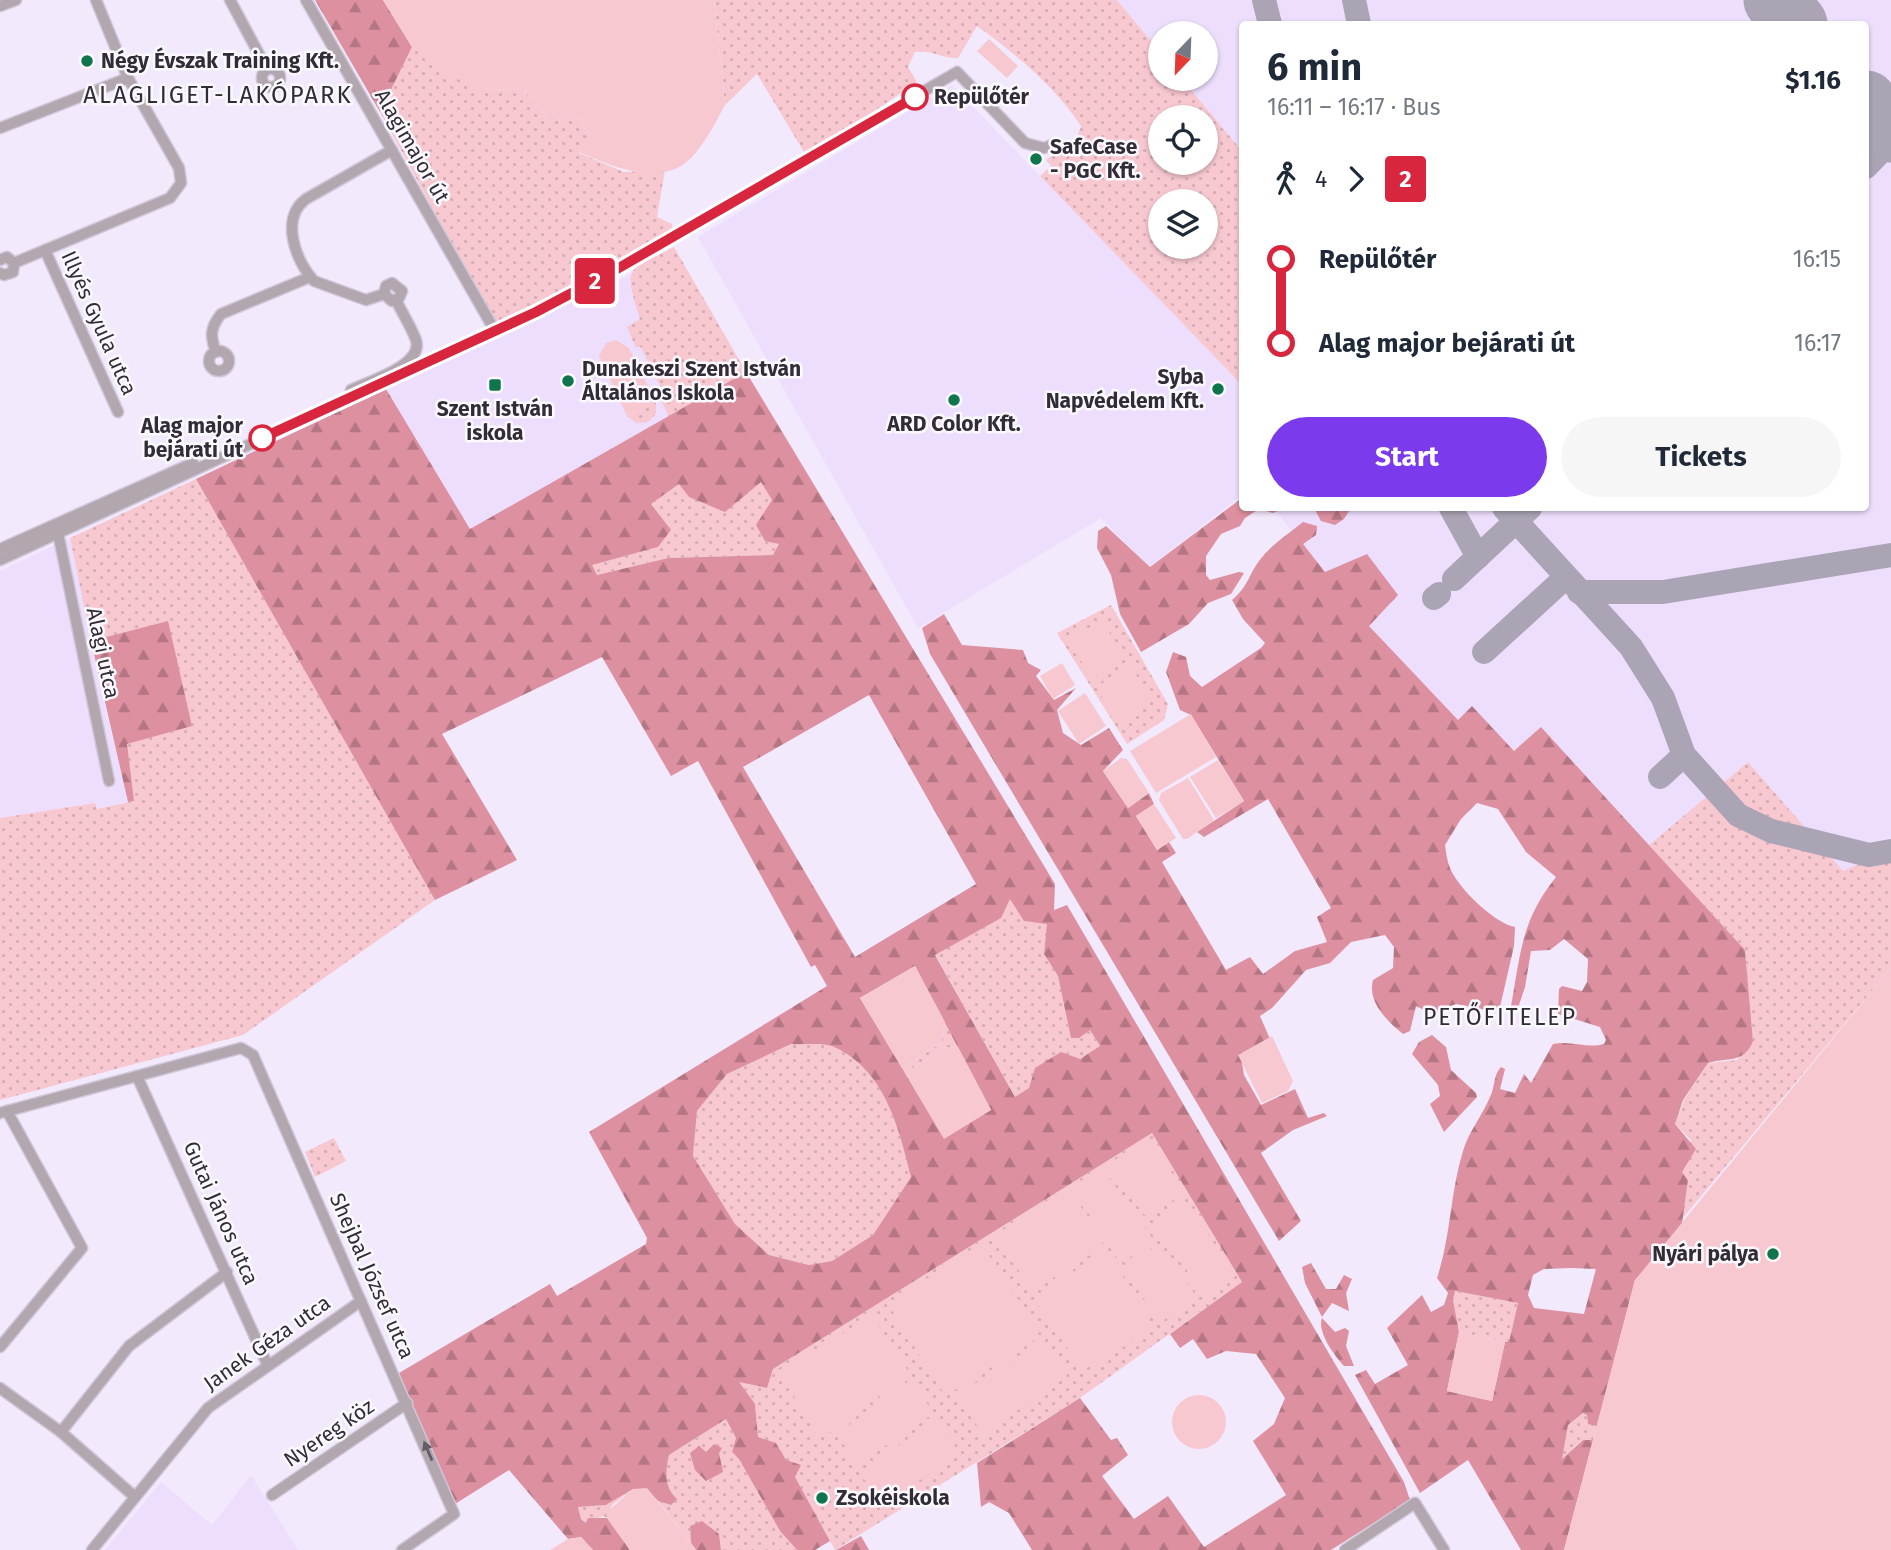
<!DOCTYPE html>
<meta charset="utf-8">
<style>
body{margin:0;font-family:"Fira Sans",sans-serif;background:#f6f6f7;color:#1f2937;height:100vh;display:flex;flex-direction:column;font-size:26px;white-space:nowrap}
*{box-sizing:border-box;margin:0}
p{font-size:23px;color:#747a83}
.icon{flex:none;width:38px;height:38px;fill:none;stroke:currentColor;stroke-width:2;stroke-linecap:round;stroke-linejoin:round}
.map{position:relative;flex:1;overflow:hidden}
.details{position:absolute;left:1239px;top:21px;width:630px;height:490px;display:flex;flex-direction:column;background:#fff;border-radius:7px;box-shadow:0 2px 5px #0004}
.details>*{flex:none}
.badge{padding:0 14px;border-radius:5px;font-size:24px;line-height:46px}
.needle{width:46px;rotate:203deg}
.controls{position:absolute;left:1148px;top:21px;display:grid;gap:14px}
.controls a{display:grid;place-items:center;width:70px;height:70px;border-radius:50%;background:#fff;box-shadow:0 2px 5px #0004;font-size:35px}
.map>.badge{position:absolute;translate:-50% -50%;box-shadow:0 0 0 4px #fff}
.legs{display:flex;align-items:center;gap:10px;height:77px;padding:0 28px;font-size:23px}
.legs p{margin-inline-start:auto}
.summary{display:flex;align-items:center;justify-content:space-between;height:119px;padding:0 28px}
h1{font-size:38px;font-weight:700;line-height:52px}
.action{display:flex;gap:14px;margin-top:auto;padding:14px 28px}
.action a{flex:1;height:80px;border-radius:42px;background:#7c3aed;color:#fff;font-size:28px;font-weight:700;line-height:80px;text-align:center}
.action a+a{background:#f6f6f7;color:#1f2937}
ul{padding:0 28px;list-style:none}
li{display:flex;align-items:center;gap:24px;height:84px;font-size:26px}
li i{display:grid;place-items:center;width:10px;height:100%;margin:0 9px;background:currentColor}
li i::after{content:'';width:18px;height:18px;margin:-9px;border:5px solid;border-radius:50%;background:#fff}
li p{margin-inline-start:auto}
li:first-child i{background:linear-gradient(#0000 50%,currentColor 0)}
li:last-child i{background:linear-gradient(currentColor 50%,#0000 0)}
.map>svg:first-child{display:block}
.built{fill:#eddefe}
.green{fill:url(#green-dots);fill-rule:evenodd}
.forest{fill:url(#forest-firs);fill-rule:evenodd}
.pitch{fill:#f8c8d1}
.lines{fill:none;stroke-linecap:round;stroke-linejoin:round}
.taxiway{stroke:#aba4b4;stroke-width:24}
.runway{stroke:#aba4b4;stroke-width:63}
.minor-casing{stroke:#cfc7d9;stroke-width:13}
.minor{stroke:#b2a7ae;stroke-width:10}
.oneway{fill:#655d66}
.line-1-casing{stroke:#fff;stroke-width:16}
.line-1{stroke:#d7263d;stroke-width:10}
.poi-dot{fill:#0f754c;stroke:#fcf9fe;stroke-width:2.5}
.stop-1-dot{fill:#fff;stroke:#d7263d;stroke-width:3.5}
.labels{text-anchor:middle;stroke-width:5;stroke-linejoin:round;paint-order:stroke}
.poi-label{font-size:21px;font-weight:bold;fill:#312c36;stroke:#fcf9fe;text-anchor:start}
.stop-label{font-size:21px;font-weight:bold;fill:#312c36;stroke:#fcf9fe;text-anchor:start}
.street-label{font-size:21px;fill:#312c36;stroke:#fcf9fe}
.neighbourhood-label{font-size:23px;letter-spacing:2px;fill:#312c36;stroke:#fcf9fe}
.quarter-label{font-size:24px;letter-spacing:2px;fill:#312c36;stroke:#fcf9fe}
</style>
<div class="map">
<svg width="1891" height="1550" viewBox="0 0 1891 1550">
<defs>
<pattern id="green-dots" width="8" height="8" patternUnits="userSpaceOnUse" patternTransform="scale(1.75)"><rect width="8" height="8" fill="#f8c8d1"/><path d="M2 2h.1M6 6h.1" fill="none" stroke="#d5acb4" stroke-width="1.8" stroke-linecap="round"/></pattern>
<pattern id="forest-firs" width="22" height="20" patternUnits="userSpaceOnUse" patternTransform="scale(1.75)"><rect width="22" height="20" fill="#dd90a0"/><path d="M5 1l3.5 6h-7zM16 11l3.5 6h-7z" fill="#b47683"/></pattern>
</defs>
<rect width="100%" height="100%" fill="#f2e9fd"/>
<!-- built -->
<g class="built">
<path d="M1117,0h774v851l-48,21 -95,-110 -99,83 -108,-118 -27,25 -42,-46 -14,14 -89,-94 -96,-118h593v-484h-624v127l-60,-72h24v-46h-46v19z"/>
<path d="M952,85l290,300v110l-93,72 -48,-49 -183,110 -220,-391z"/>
<path d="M674,247l72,125 -276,157 -84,-140 243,-114 5,-7z"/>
<path d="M70,538l29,144 29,120 -31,7 -2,-6 -95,15v-247z"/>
<path d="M251,1475l47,75h-193l56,-68 51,43z"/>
</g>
<!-- green -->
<g class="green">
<path d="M714,0h403l43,52v27h22l60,72v234l-202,-209 11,-10 -5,-6 17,-11 10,-1 8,-22c-27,-40 -65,-72 -104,-100l-19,32c-16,1 -28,-9 -43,-6l-7,15 9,15 -110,75 -50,-83 -32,31zM1160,117h46v46h-46zM1160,201h46v46h-46z"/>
<path d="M412,47l66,43 45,-1 28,32 22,-7 18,21 -12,18 45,19 41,-2 -8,47 15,7 1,11 -178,88 -115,-211z"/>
<path d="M674,247l72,125 -77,45 -8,-17 5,-2 -26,-52 -4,2 -9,-21 13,-8c-17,-54 -14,-47 34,-72z"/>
<path d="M656,402v12l-8,8 -12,1 -9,-7z"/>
<path d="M196,479l239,421 -192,135 -243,65v-282l95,-15 2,6 37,-8 -8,-57 42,-122 -77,19 -21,-103z"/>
<path d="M761,482l11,18 8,44 -7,11 -105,3 -71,17 -6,-10 67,-18 -7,-43 28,-20z"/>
<path d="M1111,605l57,99 -4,16 -37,24 -70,-111z"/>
<path d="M1748,762l95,109 48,-20v117l-209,251 6,-39 -7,-8 10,-32 -16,-16 9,-24 24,-37 29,-3 16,-19 -8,-91 -96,-105z"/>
<path d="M1010,899l38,25 -4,30 14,22 13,62 19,-9 10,18 -85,50 -80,-143 65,-36z"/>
<path d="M945,1022l13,25 -15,1 -38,25 -3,-5 39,-25z"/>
<path d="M791,1044c13,1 32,-2 43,3 51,23 65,81 77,130l-38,58 -41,26 -23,4 -40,-10 -34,-31 -42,-68 4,-45 30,-37z"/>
<path d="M1152,1133l90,149 -162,116 -245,152 -59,-107 -18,-6 -3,-33 -18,-23 30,7 6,-19z"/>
<path d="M334,1138l12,23 -31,16 -10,-25z"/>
<path d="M1455,1291l63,12 -9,40 -50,-11 -6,-32z"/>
<path d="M1583,1413l4,2 1,8 9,3 -4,14h-11l-21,20 7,-35z"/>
<path d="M726,1419l10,19 -4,14 7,7 41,72 17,19h-76l-2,-16 -29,-8 1,17 -33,-42 13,4 -7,-32 5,-18z"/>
<path d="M633,1489l-21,16 -5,13 -4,-2 -16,7 -6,-4 -3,-12 28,-2z"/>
</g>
<!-- forest -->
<g class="forest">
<path d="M315,0h68l29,47 -32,65z"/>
<path d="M746,372l309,512 -1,26 13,-5 337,577 6,18 -79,50h-299l-23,-37 -20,-11 -8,5 -4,-44 103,-65 31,42 6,-2 11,17 -26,21 32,43 34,-23 36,51 82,-52 -33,-54 21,-17 11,-26 -29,-44 -30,-3 -19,8 -14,-20 -13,9 -10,-14 72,-52 -90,-149 -379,236 -6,19 -28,-6 16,22 3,33 18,6 10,17 15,5 -6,12 35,64 -15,9h-18l-17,-19 -41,-72 -7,-7 4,-14 -10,-19 -57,36c-4,17 -5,32 8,44l-6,6 -13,-4 -11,-12h-14l-27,16 -28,2 3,12 5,4 2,-5h19l23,32h-37l-12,-13 -13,2 -59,-69 -54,34 -56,-131 151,-89 7,12 89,-52 1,-6 -58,-106 238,-146 -12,-21 -4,2 -113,-206 -27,15 -69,-119 -160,77 75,126 -82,40 -239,-421 190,-90 84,140zM761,482l11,18 -16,25 9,16 14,3 -6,11 -105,3 -71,17 -5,-10 66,-18 13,-17 -20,-26 28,-20 10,13 36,15zM869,695l107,189 -121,73 -112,-190zM1010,899l14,22 23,3 -3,30 14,22 13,62h8l11,-8 10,16 -20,13 -19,-7 -26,16 -6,20 -14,9 -80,-142 66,-37zM915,966l76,144 -47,28 -84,-140zM791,1044c13,1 32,-2 43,3 51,23 65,81 77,130l-38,58 -41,26 -23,4 -40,-10 -34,-31 -42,-68 4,-45 30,-37z"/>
<path d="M1242,498v10h43l-12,5 -14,-4 -14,9 -5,8 -19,8 -15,22v19l4,5 29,-8 5,1 -13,21 -23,9 -19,21 -48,28 -21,-38 -9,-39 -14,-27 1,-17 8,-5 44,41z"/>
<path d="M1314,508h37l-7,11 -9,6 -14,-4z"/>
<path d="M1303,522l14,4 -1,9 -13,9 22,28 42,-18 31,41 -29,31 89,94 14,-14 42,45 27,-24 204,223 8,91c-9,23 -25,16 -45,22l-25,37 -8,24 21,25 -14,23 6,8 -8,58 -45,42 -38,146 -9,-2 -1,-9 -4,-2 -15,12 -6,34 21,-19h10l-29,110h-43l-53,-90 -48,33 -65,-118 11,-5 9,14 33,-19 -21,-37 35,-33 9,17 13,-7 4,-12 -11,-15c14,-42 13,-85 26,-127 6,-20 19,-35 27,-54 5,-9 3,-22 11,-30l4,2 -5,20 15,4 9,-19 7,9 22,-39c18,-4 34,5 51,0l2,-4 -6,-13 -42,-13 1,-25 3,-3 20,5 5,-9 1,-23 -24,-20 -14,11 -19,1 -6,36 -8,24 -6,-5c10,-54 10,-85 45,-129l-30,-25 -28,-43 -21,-6 -16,16 -16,26c1,7 2,16 5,23 8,20 44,55 65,59l-1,19 -14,61 -9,4 -35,-7 -24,10 -16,-8 -6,25 -7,3c-16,-13 -36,-32 -30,-54l20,-12 1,-21 -9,-12 -34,7 -21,21 -24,7 -34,38 -12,8 10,23 -28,24 2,12 17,30 34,-16 13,29 16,-5 3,3 -34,14 -32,23 40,68 -22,20 -349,-587 -8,-26 22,-14 18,31 61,5 5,13 13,7 -5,6 18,24 22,-12 -19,22 6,23 18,12 28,-17 14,22 -20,21 25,37 21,-15 5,11 -18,12 21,34 12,-8 7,11 -14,9 64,108 24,-13 13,17 32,-23 32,-9 -10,-25 14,-9 -63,-109 -64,38 -7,-5 47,-31 -53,-86 -11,-5 -14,-38 7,-20 13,5 4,19 12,11 59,-39 4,-5 -22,-24 -11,-19c18,-15 17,-29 32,-45 11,-13 27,-23 39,-33zM1571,1268l25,1 -12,45 -50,-6 -6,-13 5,-20 11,-6zM1455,1291l63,12 -9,39h-4l-13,59 -45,-10 12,-59 -6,-32z"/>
<path d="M168,621l24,105 -65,18 7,57 -6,1 -37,-161z"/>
<path d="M1432,1035l14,12 5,23 25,23 1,4 -33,35 -14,-28 10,-8 -2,-11 -26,-31 7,-12z"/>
<path d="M1311,1263l15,26h10l8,-14 8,4 -6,14 3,18 -17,-8 -10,14 -17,-34 -3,-16z"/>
<path d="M1322,1318l13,14 10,-4 4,3 -3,15 8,20h-10c-10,-11 -27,-34 -22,-48z"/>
<path d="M714,1444l8,4 -3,5 4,19 -17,9 -11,-11 -5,-17 9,-7 7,6z"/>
<path d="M702,1521l17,13 2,16h-25l-5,-7 -1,-17z"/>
<path d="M861,1536l8,14h-33z"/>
</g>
<!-- pitch -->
<g class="pitch">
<path d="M383,0h331l11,105c-10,18 -24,47 -41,59 -30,21 -76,1 -105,-12l12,-17 -18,-21 -22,7 -28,-32 -45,1 -24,-13 -42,-30z"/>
<path d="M989,39l29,27 -11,12 -30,-27z"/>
<path d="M616,340l13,8 27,54 -29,14 -28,-60 7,-13z"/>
<path d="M1102,620l23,39 -33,20 -24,-39z"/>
<path d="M1062,663l13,22 -22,14 -13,-23z"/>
<path d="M1131,666l21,36 -35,21 -21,-36z"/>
<path d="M1085,693l21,33 -27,18 -21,-33z"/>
<path d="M1191,714l25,43 -60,36 -26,-42z"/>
<path d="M1121,758l6,1 22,34 -21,15 -25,-37z"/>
<path d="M1218,760l26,41 -28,17 -26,-41z"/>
<path d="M1188,778l26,42 -27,19h-4l-24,-39 2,-7z"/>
<path d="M1154,804l22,34 -19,12 -21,-34z"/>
<path d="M915,966l30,56 -4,21 -39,25 -42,-70z"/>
<path d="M1891,968v582h-327l71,-270z"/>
<path d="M1272,1036l21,45 -5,10 -26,12 -24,-48z"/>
<path d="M958,1047l33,63 -47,29 -39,-66 38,-25z"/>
<path d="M1151,1139l33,54 -37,25 -41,-53z"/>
<path d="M1103,1169l50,70v5l-33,19 -49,-77z"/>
<path d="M1068,1187l36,55 -6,8 -63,39 -5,-1 -35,-53z"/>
<path d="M1184,1200l6,5 44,71 -27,18 -9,-8 -43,-60 2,-8z"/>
<path d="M981,1243l58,88 -1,7 -86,54h-9l-55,-88z"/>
<path d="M1154,1247l9,4 34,46 -33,23 -11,-8 -31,-46z"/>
<path d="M1107,1253l43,62v14l-57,38h-13l-42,-62 1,-11 62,-40z"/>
<path d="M873,1316l37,58 -85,62 -9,-1 -37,-65z"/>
<path d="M1459,1332l46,10 -13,59 -45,-10z"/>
<path d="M1044,1340l23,36 -85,59 -23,-42z"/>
<path d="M913,1378l20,36 -76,51 -20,-31z"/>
<circle cx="1199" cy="1422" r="27"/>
<path d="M937,1419l23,35 -80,52 -20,-34z"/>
<path d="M647,1488l44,55 5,7h-66l-23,-32v-6l26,-23z"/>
<path d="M581,1537l12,13h-43l18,-11z"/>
</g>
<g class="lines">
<!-- taxiway -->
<g class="taxiway">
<path d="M1264,0l6,24"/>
<path d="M1354,0l5,24"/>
<path d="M1866,167l25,-26"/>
<path d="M1451,508l27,49"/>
<path d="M1504,508l127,139 32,51 21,57 54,60 33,16 98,24 22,-4"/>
<path d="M1454,579l76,-71"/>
<path d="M1579,592h84l228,-37"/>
<path d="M1434,598l5,-4"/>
<path d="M1484,652l82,-75"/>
<path d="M1660,777l24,-22"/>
</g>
<!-- runway -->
<g class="runway">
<path d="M1775,0l21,24"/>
<path d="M1866,102l25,29"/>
</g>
<defs>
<g id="minor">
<path d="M230,0l37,69"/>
<path d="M306,0l189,331"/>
<path d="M0,6l16,-6"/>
<circle cx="271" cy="78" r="9"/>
<path d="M0,128l128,-50"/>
<path d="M45,250l73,162"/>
<path d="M0,260l7,-3 7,6"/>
<path d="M14,263l156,-65 11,-15 -2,-15 -51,-90 -32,-78"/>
<path d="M0,273l4,2 9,-3 1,-9"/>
<path d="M384,294l8,7 7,-3 3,-7 -10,-8 -6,3 -2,8 -18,6 -52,-19c-19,-21 -34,-63 -8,-82l86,-49"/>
<circle cx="219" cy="361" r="10"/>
<path d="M216,352c-6,-16 -6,-24 5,-38l89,-37"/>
<path d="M351,390c18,-9 73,-25 65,-50 -5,-14 -14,-27 -20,-40"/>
<path d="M58,533l51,248"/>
<path d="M0,549l193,-86"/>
<path d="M0,560l536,-248 81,-43 340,-197 68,71 19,5 8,-3"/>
<path d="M137,1076l131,290"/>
<path d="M0,1113l241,-65 12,7 201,459 -52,36"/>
<path d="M0,1347l82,-99 -75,-137"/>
<path d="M0,1388l61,44 74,65"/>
<path d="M61,1432l68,-86 98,-74"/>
<path d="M272,1495l135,-92"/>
<path d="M92,1550l116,-142 153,-107"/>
<path d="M1345,1550l70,-47 29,47"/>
</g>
</defs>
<!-- minor casing -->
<use href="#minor" class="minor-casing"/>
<!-- minor -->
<use href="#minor" class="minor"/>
</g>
<!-- one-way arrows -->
<defs><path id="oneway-solid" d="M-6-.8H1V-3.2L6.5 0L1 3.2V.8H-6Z" transform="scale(1.75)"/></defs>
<use class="oneway" href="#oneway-solid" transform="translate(428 1451) rotate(-113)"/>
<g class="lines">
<defs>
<path id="line-1" d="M262,438l274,-126 81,-43 298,-172"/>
</defs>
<!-- line-1 casing -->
<use href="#line-1" class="line-1-casing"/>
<!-- line-1 -->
<use href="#line-1" class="line-1"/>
</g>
<!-- markers -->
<g class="poi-dot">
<circle cx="87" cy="61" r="7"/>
<circle cx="1036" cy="159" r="7"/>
<circle cx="568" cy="381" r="7"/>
<rect x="488" y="378" width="14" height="14" rx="3.5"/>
<circle cx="1218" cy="389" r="7"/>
<circle cx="954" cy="400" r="7"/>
<circle cx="1773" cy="1254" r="7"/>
<circle cx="822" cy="1498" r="7"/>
</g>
<g class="stop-1-dot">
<circle cx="915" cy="97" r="12"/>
<circle cx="262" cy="438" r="12"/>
</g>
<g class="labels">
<!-- poi labels -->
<g class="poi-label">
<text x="101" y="68">Négy Évszak Training Kft.</text>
<text x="1050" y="154">SafeCase<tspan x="1050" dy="24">- PGC Kft.</tspan></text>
<text x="582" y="376">Dunakeszi Szent István<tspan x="582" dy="24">Általános Iskola</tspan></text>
<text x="1204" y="384" text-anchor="end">Syba<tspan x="1204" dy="24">Napvédelem Kft.</tspan></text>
<text x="495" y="416" text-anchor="middle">Szent István<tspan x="495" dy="24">iskola</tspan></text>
<text x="954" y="431" text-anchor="middle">ARD Color Kft.</text>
<text x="1759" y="1261" text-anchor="end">Nyári pálya</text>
<text x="836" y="1505">Zsokéiskola</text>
</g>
<!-- stop labels -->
<g class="stop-label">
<text x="934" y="104">Repülőtér</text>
<text x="243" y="433" text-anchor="end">Alag major<tspan x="243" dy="24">bejárati út</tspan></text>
</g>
<!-- street labels -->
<g class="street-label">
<text transform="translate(412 146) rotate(60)" y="7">Alagimajor út</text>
<text transform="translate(99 323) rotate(66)" y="7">Illyés Gyula utca</text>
<text transform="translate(103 653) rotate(78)" y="7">Alagi utca</text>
<text transform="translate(221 1213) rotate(66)" y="7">Gutai János utca</text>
<text transform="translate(372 1276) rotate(66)" y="7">Shejbal József utca</text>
<text transform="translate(267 1343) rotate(-35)" y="7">Janek Géza utca</text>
<text transform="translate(329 1433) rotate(-34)" y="7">Nyereg köz</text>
</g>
<!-- neighbourhood labels -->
<g class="neighbourhood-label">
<text x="1500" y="1025">PETŐFITELEP</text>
</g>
<!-- quarter labels -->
<g class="quarter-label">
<text x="218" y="103">ALAGLIGET-LAKÓPARK</text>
</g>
</g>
</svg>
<div class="controls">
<a><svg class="needle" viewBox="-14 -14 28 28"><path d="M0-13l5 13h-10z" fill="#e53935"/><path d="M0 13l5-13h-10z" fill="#747a83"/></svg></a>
<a><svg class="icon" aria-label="locate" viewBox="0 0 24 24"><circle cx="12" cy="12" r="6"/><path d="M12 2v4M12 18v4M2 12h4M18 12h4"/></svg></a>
<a><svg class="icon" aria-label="layers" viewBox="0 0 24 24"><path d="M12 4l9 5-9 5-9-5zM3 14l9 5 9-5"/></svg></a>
</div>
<b class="badge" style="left:595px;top:281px;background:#d7263d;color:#fff">2</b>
<section class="details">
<div class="summary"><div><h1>6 min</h1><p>16:11 – 16:17 · Bus</p></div><b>$1.16</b></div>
<div class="legs"><svg class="icon" aria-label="walk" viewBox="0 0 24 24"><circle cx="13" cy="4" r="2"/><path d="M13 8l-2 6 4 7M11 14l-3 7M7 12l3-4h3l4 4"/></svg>4<svg class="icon" aria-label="forward" viewBox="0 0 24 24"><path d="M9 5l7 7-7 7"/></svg><b class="badge" style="background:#d7263d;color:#fff">2</b></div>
<ul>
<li><i style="color:#d7263d"></i><b>Repülőtér</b><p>16:15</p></li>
<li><i style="color:#d7263d"></i><b>Alag major bejárati út</b><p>16:17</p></li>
</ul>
<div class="action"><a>Start</a><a>Tickets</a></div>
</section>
</div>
